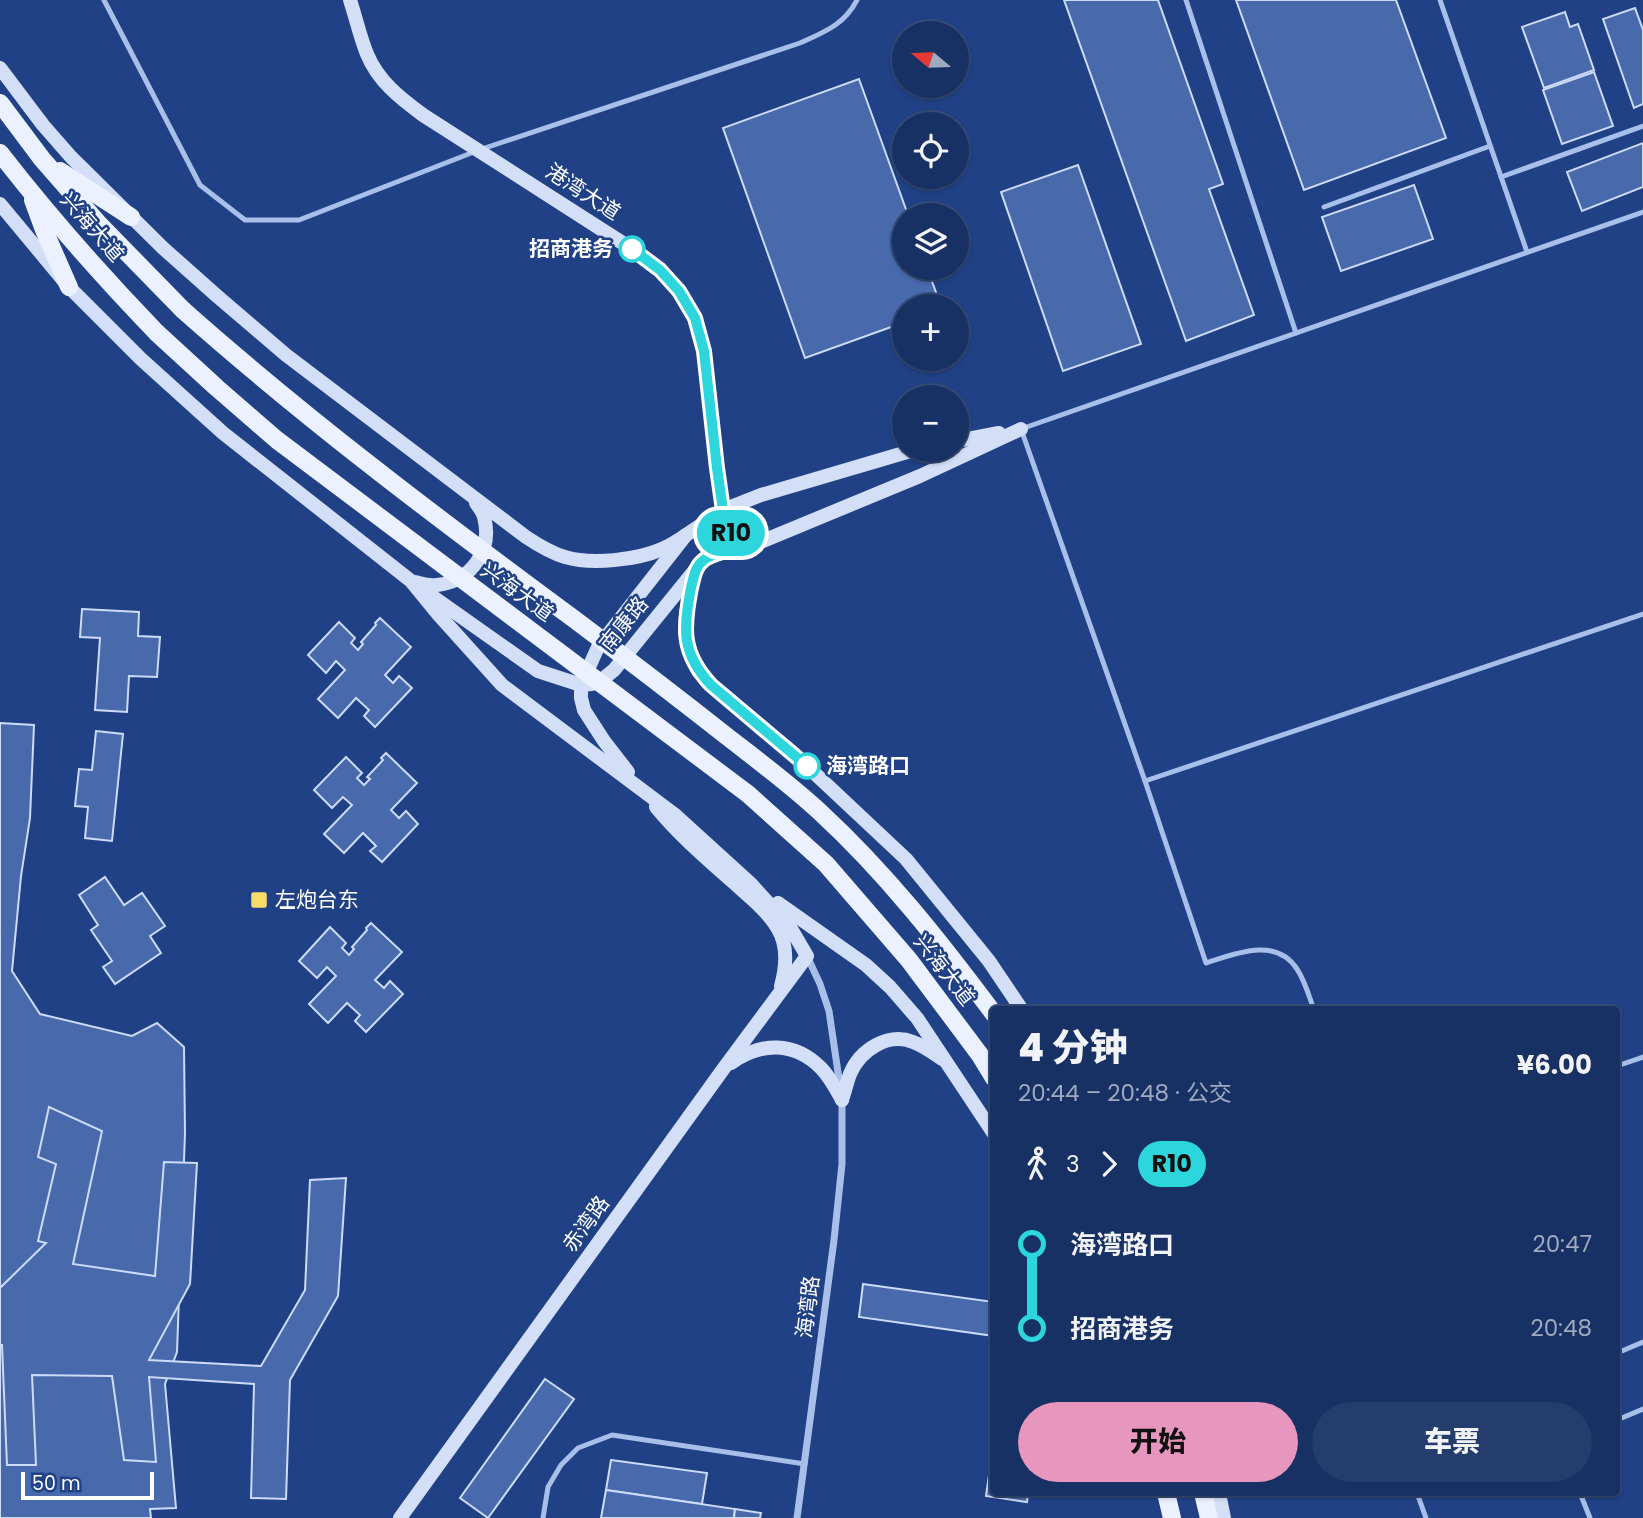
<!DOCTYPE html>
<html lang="zh">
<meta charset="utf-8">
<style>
body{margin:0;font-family:Poppins,"Noto Sans SC",sans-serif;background:#253d6d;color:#f1f3f6;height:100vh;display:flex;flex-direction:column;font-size:26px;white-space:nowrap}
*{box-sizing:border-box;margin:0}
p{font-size:23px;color:#9fa9bf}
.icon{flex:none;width:38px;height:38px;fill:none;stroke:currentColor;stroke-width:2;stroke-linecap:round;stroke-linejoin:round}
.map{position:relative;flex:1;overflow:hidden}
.panel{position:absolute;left:990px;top:1006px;width:630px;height:490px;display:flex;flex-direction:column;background:#183164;border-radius:7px;box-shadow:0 2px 5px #0004,0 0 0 2px #364c78}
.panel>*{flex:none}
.badge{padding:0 14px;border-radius:23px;font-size:24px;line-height:46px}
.needle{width:46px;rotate:289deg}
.tools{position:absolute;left:892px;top:21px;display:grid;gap:14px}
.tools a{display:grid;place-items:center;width:77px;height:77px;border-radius:50%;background:#183164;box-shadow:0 2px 5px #0004,0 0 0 2px #364c78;font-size:35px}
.scale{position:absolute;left:21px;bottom:18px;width:133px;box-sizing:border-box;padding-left:7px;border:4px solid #fff;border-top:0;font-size:19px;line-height:24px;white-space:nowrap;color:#fff;-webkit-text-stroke:5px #204185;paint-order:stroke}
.map>.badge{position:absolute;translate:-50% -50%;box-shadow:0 0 0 4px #fff}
.legs{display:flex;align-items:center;gap:10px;height:77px;padding:0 28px;font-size:23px}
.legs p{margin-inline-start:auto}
.summary{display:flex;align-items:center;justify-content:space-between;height:119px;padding:0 28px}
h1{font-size:38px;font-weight:800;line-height:52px}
.primary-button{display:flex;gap:14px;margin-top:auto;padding:14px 28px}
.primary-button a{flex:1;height:80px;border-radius:42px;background:#e797bd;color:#111;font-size:28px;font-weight:800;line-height:80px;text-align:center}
.primary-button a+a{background:#253d6d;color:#f1f3f6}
ul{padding:0 28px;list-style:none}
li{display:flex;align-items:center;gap:24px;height:84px;font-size:26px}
li i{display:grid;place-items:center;width:10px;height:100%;margin:0 9px;background:currentColor}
li i::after{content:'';width:18px;height:18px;margin:-9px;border:5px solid;border-radius:50%;background:#183164}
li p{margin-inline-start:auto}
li:first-child i{background:linear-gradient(#0000 50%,currentColor 0)}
li:last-child i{background:linear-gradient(currentColor 50%,#0000 0)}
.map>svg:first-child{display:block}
.building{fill:#486aad;stroke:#ccdbf7;stroke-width:2}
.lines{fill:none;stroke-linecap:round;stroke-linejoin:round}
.lane{stroke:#a8bfe9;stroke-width:5}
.street{stroke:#a8bfe9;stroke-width:7}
.secondary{stroke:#d3dff7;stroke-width:14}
.primary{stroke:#ebf1fe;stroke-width:18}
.primary-bridge{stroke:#ebf1fe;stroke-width:18}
.line-1-casing{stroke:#fff;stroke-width:16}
.line-1{stroke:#2cd6dc;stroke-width:10}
.stop-1-dot{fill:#fff;stroke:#2cd6dc;stroke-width:3.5}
.poi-dot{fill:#f7dd68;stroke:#204185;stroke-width:2.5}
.labels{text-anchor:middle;stroke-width:5;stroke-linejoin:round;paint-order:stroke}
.street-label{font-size:21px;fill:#fff;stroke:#204185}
.stop-label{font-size:21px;font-weight:bold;fill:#fff;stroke:#204185;text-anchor:end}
.poi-label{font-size:21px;fill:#fff;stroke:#204185;text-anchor:start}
</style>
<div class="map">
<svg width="1643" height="1518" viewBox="0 0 1643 1518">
<rect width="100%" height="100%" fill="#204185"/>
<!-- building -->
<g class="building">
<path d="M1064,0h94l65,184 -14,5 45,126 -68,26z"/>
<path d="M1236,0h160l50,138 -142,52z"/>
<path d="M1635,8l8,22v74l-9,4 -31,-89z"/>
<path d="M1565,12l5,15 8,-3 16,46 -50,18 -22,-61z"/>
<path d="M1594,72l19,54 -51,18 -19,-54z"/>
<path d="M859,79l49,136h-3v53h22l14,38h-36v16l-100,36 -82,-230z"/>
<path d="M1643,143v44l-61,24 -15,-39z"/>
<path d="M1078,165l63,179 -78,27 -62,-179z"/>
<path d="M1414,185l19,54 -92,32 -19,-54z"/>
<path d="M82,609l57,3 -1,24 22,1 -3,40 -28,-1 -2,36 -32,-2 5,-72 -20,-1z"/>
<path d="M380,618l31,29 -26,28 8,8 6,-7 13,12 -37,39 -11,-11 5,-6 -13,-12 -18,20 -20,-19 27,-29 -9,-9 -10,12 -18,-18 31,-33 16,16 -4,5 7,7 5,-6 -2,-2 15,-17 -1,-2z"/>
<path d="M0,723l34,2 -4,93 -9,58 -9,95 28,43 92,22 25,-13 27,24 1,86 -8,219 -12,32 11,124 -26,1 1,9h-151z"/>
<path d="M96,731l27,3 -11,107 -27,-3 3,-31 -13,-1 4,-37 13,1z"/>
<path d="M386,753l31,30 -26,27 8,8 7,-7 12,13 -36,38 -12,-11 6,-5 -13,-13 -19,20 -20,-19 28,-29 -9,-8 -11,11 -18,-18 32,-33 16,16 -5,5 7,7 6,-6 -3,-2 16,-17 -2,-2z"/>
<path d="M105,877l19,28 18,-12 23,33 -15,10 11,17 -46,31 -12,-17 9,-6 -21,-31 7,-5 -19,-30z"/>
<path d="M371,923l31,29 -27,28 9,8 6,-7 13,13 -37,38 -11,-11 5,-6 -13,-12 -19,20 -19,-19 27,-28 -9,-9 -10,11 -18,-17 31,-34 16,16 -4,5 7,7 5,-6 -2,-2 15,-17 -1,-2z"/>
<path d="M49,1107l53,24 -29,133 82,12 9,-114 33,1 -7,121 -41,76 112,6 44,-76 5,-110 36,-2 -8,118 -48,84 -4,119 -35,-1 3,-114 -105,-7 7,85 -32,-2 -12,-84 -80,-1 4,90h-29l-5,-120h-2v-57l46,-45 -8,-2 18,-77 -18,-7z"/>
<path d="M863,1284l131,18v34l-135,-19z"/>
<path d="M545,1379l29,20 -86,119 -28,-20z"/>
<path d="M994,1440v53h34l-1,9 -41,-6z"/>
<path d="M611,1460l96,13 -5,31 -96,-14z"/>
<path d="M606,1490l129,19 -1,9h-133z"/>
<path d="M735,1509l26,4 -1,5h-26z"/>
</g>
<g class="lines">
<!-- lane -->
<g class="lane">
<path d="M104,0l96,185 45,35h54l180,-70 321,-107c24,-11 44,-18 57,-43"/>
<path d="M1186,0l110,333"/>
<path d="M1440,0l87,252"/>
<path d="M1501,177l142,-51"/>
<path d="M1324,207l166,-61"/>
<path d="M1145,781l498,-167"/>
<path d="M1314,1010c-5,-14 -9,-29 -17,-41 -21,-33 -63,-15 -91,-6l-61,-182 -124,-352 622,-217"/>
<path d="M1617,1066l26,-9"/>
<path d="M1617,1353l26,-11"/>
<path d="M1617,1420l26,-11"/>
<path d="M1417,1493l9,25"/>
<path d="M1580,1493l10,25"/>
<path d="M543,1518l5,-31 13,-22 17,-17 34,-13 193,29"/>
</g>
<!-- street -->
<g class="street">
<path d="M807,956l13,28 9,27 11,75"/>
<path d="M797,1518l37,-278 8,-76v-66"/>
</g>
<!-- secondary -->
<g class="secondary">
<path d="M350,0c6,18 10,37 17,54 11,27 33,44 56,61l209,134 28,21 19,21 16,28 9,32 13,117 6,42 13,37"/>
<path d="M0,68l43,57 28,32 92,91 54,48 69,59 240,182c12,8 25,16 39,20 27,8 72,3 97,-8 9,-4 17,-9 24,-14"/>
<path d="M0,204l69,83 72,72 82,74 188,148 27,33 64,71 172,129 77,70 39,43 17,29 -83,112 -324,450"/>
<path d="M957,441l42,-8"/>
<path d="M694,573l-8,41 -1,18 5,21 8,18 13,14 82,68 113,106 83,102 33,49"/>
<path d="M415,582c7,2 15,4 22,3 34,-4 56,-34 47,-68 -1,-5 -5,-10 -8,-14"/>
<path d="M426,592l112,79 43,14 11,-1 11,-5 11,-9 81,-100 11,-12 30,-11 22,-4 162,-67 101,-47"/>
<path d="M628,772l-24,-31 -20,-31 -3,-12v-13l17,-38 88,-112 37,-25 38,-15 153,-45"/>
<path d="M656,807c23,28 50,51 77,75 15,14 34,28 45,47 10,17 8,39 3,57"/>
<path d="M778,903l88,62 24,22 27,31 77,116"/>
<path d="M731,1063c30,-21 63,-22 90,5 9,9 15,21 21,32"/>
<path d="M842,1100c3,-9 5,-18 8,-26 10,-24 38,-42 63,-32 11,4 20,11 29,17"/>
<path d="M1219,1493l5,25"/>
</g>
<!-- primary -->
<g class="primary">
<path d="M0,103l42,56 56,64 85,87"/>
<path d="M0,153c49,63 102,123 157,180"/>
<path d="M60,171l71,46"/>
<path d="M33,200l11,30 25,57"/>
<path d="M1166,1493l6,25"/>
<path d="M1203,1493l6,25"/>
</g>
<!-- primary-bridge -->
<g class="primary-bridge">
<path d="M183,310c124,110 257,210 391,309 52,39 103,78 155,119 31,24 63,48 92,75 65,60 120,130 173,201"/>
<path d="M157,333l60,55 60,52 471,354 78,70 83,96 71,95 14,23"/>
</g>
</g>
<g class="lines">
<defs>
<path id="line-1" d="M632,249l28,21 19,21 16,27 9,33 13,117 6,42 13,37c-8,4 -24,7 -31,12 -10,7 -11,17 -14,29 -8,40 -10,65 20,97l96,81"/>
</defs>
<!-- line-1 casing -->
<use href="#line-1" class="line-1-casing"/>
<!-- line-1 -->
<use href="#line-1" class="line-1"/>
</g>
<!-- markers -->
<g class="stop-1-dot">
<circle cx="632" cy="249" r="12"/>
<circle cx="807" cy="766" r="12"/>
</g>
<rect class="poi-dot" x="250" y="891" width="18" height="18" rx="3.5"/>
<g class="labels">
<!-- street labels -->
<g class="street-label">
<text transform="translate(583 192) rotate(33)" y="7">港湾大道</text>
<text transform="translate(92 227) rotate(49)" y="7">兴海大道</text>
<text transform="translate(517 592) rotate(36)" y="7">兴海大道</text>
<text transform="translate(624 624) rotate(-51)" y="7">南康路</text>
<text transform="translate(944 970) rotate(52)" y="7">兴海大道</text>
<text transform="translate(586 1224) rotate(-54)" y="7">赤湾路</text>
<text transform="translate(808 1307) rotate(-83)" y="7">海湾路</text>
</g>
<!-- stop labels -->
<g class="stop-label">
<text x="613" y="256">招商港务</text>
<text x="826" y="773" text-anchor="start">海湾路口</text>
</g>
<!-- poi labels -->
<g class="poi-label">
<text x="275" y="907">左炮台东</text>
</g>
</g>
</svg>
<div class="tools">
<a><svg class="needle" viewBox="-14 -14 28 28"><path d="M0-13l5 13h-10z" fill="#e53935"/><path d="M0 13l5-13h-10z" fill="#9fa9bf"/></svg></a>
<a><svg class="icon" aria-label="locate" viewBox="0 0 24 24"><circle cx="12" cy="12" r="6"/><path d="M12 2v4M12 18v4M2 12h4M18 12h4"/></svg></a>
<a><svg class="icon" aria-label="layers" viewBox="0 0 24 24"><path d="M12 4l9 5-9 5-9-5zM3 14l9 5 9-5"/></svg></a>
<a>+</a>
<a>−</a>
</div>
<div class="scale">50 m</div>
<b class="badge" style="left:731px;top:533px;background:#2cd6dc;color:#111">R10</b>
<section class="panel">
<div class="summary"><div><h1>4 分钟</h1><p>20:44 – 20:48 · 公交</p></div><b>¥6.00</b></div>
<div class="legs"><svg class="icon" aria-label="walk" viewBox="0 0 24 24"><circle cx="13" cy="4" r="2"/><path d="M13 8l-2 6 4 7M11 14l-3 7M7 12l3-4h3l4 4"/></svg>3<svg class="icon" aria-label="forward" viewBox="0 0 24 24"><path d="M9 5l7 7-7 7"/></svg><b class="badge" style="background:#2cd6dc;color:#111">R10</b></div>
<ul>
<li><i style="color:#2cd6dc"></i><b>海湾路口</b><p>20:47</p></li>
<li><i style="color:#2cd6dc"></i><b>招商港务</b><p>20:48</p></li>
</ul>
<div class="primary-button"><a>开始</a><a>车票</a></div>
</section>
</div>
